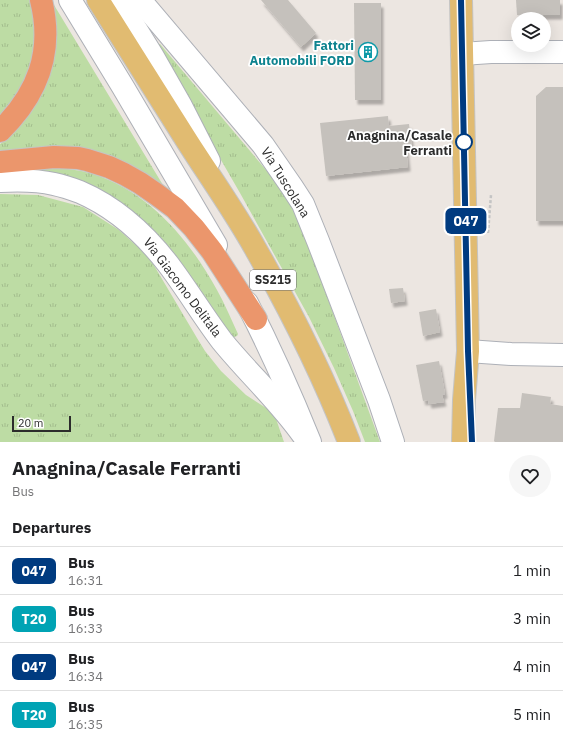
<!DOCTYPE html>
<style>
body{margin:0;font-family:"IBM Plex Sans",sans-serif;background:#f6f6f6;color:#202124;height:100vh;display:flex;flex-direction:column;font-size:15px;white-space:nowrap}
*{box-sizing:border-box;margin:0}
p{font-size:13px;color:#757577}
.icon{flex:none;width:22px;height:22px;fill:none;stroke:currentColor;stroke-width:2;stroke-linecap:round;stroke-linejoin:round}
.map{position:relative;height:442px;overflow:hidden}
.sheet{display:flex;flex-direction:column;background:#fff;flex:1}
.sheet>*{flex:none}
.badge{padding:0 8px;border-radius:6px;font-size:14px;line-height:26px}
.buttons{position:absolute;left:511px;top:12px;display:grid;gap:8px}
.buttons a{display:grid;place-items:center;width:40px;height:40px;border-radius:50%;background:#fff;box-shadow:0 4px 16px #0002;font-size:20px}
.scale{position:absolute;left:12px;bottom:10px;width:59px;box-sizing:border-box;padding-left:4px;border:2px solid #2c2c2c;border-top:0;font-size:11px;line-height:14px;white-space:nowrap;color:#2c2c2c;-webkit-text-stroke:3px #fff;paint-order:stroke}
.map>.badge{position:absolute;translate:-50% -50%;box-shadow:0 0 0 2px #fff}
h2{padding:0 12px;font-size:15px;line-height:36px}
.round{display:grid;place-items:center;flex:none;width:42px;height:42px;border-radius:21px;background:#f6f6f6}
.head{display:flex;align-items:center;justify-content:space-between;height:68px;padding:0 12px}
h1{font-size:19px;font-weight:700;line-height:30px}
ul{padding:0;list-style:none}
li{display:flex;align-items:center;gap:12px;height:48px;padding:0 12px;border-top:1px solid #e0e0e0}
li div{flex:1}
li b{display:block;font-size:15px}
li em{font-style:normal}
li .badge{min-width:44px;font-weight:700;text-align:center}
.map>svg:first-child{display:block}
.grass{fill:url(#grass-tufts)}
.building{fill:#c5c1bc;filter:url(#shadow)}
.lines{fill:none;stroke-linecap:round;stroke-linejoin:round}
.minor-casing{stroke:#adb0b7;stroke-width:24}
.secondary-casing{stroke:#adb0b7;stroke-width:24}
.primary-casing{stroke:#c4c4c4;stroke-width:24}
.motorway-casing{stroke:#c4c4c4;stroke-width:24}
.path{stroke:#c4c4c4;stroke-width:2.5;stroke-dasharray:3 2;stroke-linecap:butt}
.minor{stroke:#fff;stroke-width:22}
.secondary{stroke:#fff;stroke-width:22}
.primary{stroke:#e1bb71;stroke-width:22}
.motorway{stroke:#eb966c;stroke-width:22}
.line-casing{stroke:#fff;stroke-width:9}
.line{stroke:#003b80;stroke-width:6}
.stop-dot{fill:#fff;stroke:#003b80;stroke-width:2}
.labels{text-anchor:middle;stroke-width:3.5;stroke-linejoin:round;paint-order:stroke}
.shield{fill:#fff;stroke:#6b6b6b;stroke-width:1}
.shield-label{font-size:12px;font-weight:bold;fill:#2c2c2c}
.culture-label{font-size:13px;font-weight:bold;fill:#0d838f;stroke:#fff;text-anchor:end}
.stop-label{font-size:13px;font-weight:bold;fill:#2c2c2c;stroke:#fff;text-anchor:end}
.street-label{font-size:13px;fill:#2c2c2c;stroke:#fff}
</style>
<div class="map">
<svg width="563" height="442" viewBox="0 0 563 442">
<defs>
<pattern id="grass-tufts" width="24" height="20" patternUnits="userSpaceOnUse"><rect width="24" height="20" fill="#bddca4"/><path d="M3 7l-1-3M5 7V3M7 7l1-3M15 17l-1-3M17 17v-4M19 17l1-3" fill="none" stroke="#a3bd8d"/></pattern>
<filter id="shadow"><feDropShadow dx="2.5" dy="4.5" stdDeviation="1" flood-color="#0004"/></filter>
</defs>
<rect width="100%" height="100%" fill="#ece6e1"/>
<!-- grass -->
<g class="grass">
<path d="M0,0h31l3,15 2,28 -10,37 -26,38z"/>
<path d="M54,5l112,185 -34,-18 -132,-17v-11l9,-7 41,-130z"/>
<path d="M157,44h3l112,133 12,17 10,18 13,29 73,201h-15l-12,-31 -19,-43 -25,-51 -69,-124 -83,-144z"/>
<path d="M50,167c15,1 29,3 43,7 56,18 96,65 124,116 8,14 14,29 21,44l-1,2 -3,1h-2l-62,-83 -142,-86z"/>
<path d="M0,194l38,1 45,12 36,23 30,27 48,81 8,13 16,20 25,24 28,18 10,29h-284z"/>
</g>
<!-- building -->
<g class="building">
<path d="M261,0h27l28,33 -15,14z"/>
<path d="M516,0h44v15h-43z"/>
<path d="M354,3h27v97h-26z"/>
<path d="M546,87h17v134h-27v-125z"/>
<path d="M388,116l1,10 20,-2 3,24h-6l2,19 -82,9 -6,-53z"/>
<path d="M403,288l2,13 -14,2 -2,-14z"/>
<path d="M436,309l4,23 -17,4 -4,-24z"/>
<path d="M439,361l6,33 -3,1 2,7 -15,2 -1,-4 -5,1 -7,-36z"/>
<path d="M522,393l29,4 -1,7 13,2v36h-68l-1,-1 4,-33h22z"/>
</g>
<g class="lines">
<defs>
<g id="minor">
<path d="M462,54l29,-2h72"/>
<path d="M0,181c18,-1 37,-1 54,3 9,2 18,5 26,8 37,16 64,41 88,72 19,25 35,52 54,77 26,32 57,60 81,94"/>
<path d="M468,351l43,3 52,1"/>
</g>
<g id="secondary">
<path d="M70,0l53,87 93,158"/>
<path d="M118,0l34,55 29,51 28,55"/>
<path d="M140,0l123,145 29,42 11,17 15,37 61,159 14,42"/>
<path d="M247,303c23,45 44,92 63,139"/>
</g>
<g id="primary">
<path d="M98,0c30,47 59,94 89,141 23,36 48,71 68,107 36,63 68,127 94,194"/>
<path d="M461,0l7,351 -4,49 -1,42"/>
</g>
<g id="motorway">
<path d="M0,131c38,-37 54,-79 41,-131"/>
<path d="M0,162l54,-5 24,1 9,2 22,7 15,7 16,9 16,11 19,14 19,20 18,23 44,68"/>
</g>
</defs>
<!-- minor casing -->
<use href="#minor" class="minor-casing"/>
<!-- secondary casing -->
<use href="#secondary" class="secondary-casing"/>
<!-- primary casing -->
<use href="#primary" class="primary-casing"/>
<!-- motorway casing -->
<use href="#motorway" class="motorway-casing"/>
<!-- path -->
<path class="path" d="M488,233l3,-38"/>
<!-- minor -->
<use href="#minor" class="minor"/>
<!-- secondary -->
<use href="#secondary" class="secondary"/>
<!-- primary -->
<use href="#primary" class="primary"/>
<!-- motorway -->
<use href="#motorway" class="motorway"/>
</g>
<g class="lines">
<defs>
<path id="line" d="M461,0l7,351 4,91"/>
</defs>
<!-- line casing -->
<use href="#line" class="line-casing"/>
<!-- line -->
<use href="#line" class="line"/>
</g>
<!-- icons -->
<defs>
<symbol id="building-ring" viewBox="-11 -11 22 22"><circle r="9.5" fill="#fff" stroke="#0f9aa8" stroke-width="1.5"/><path d="M-4-6H4V6H1V3H-1V6H-4ZM-2.5-4.3h1.7v1.8h-1.7ZM.8-4.3h1.7v1.8H.8ZM-2.5-1h1.7V.8h-1.7ZM.8-1h1.7V.8H.8Z" fill="#0f9aa8"/></symbol>
</defs>
<g fill-rule="evenodd">
<use href="#building-ring" x="357" y="41" width="22" height="22"/>
</g>
<!-- markers -->
<circle class="stop-dot" cx="464" cy="142" r="8"/>
<g class="labels">
<!-- shield labels -->
<rect class="shield" x="250" y="270" width="46" height="20" rx="3"/>
<g class="shield-label">
<text x="273" y="284">SS215</text>
</g>
<!-- culture labels -->
<g class="culture-label">
<text x="354" y="50">Fattori<tspan x="354" dy="15">Automobili FORD</tspan></text>
</g>
<!-- stop labels -->
<g class="stop-label">
<text x="452" y="140">Anagnina/Casale<tspan x="452" dy="15">Ferranti</tspan></text>
</g>
<!-- street labels -->
<g class="street-label">
<text transform="translate(286 182) rotate(58)" y="5">Via Tuscolana</text>
<text transform="translate(183 287) rotate(53)" y="5">Via Giacomo Delitala</text>
</g>
</g>
</svg>
<div class="buttons">
<a><svg class="icon" aria-label="layers" viewBox="0 0 24 24"><path d="M12 4l9 5-9 5-9-5zM3 14l9 5 9-5"/></svg></a>
</div>
<div class="scale">20 m</div>
<b class="badge" style="left:466px;top:221px;background:#003b80;color:#fff">047</b>
</div>
<section class="sheet">
<div class="head"><div><h1>Anagnina/Casale Ferranti</h1><p>Bus</p></div><a class="round"><svg class="icon" aria-label="heart" viewBox="0 0 24 24"><path d="M12 20l-8-8c-3-5 5-10 8-4 3-6 11-1 8 4z"/></svg></a></div>
<h2>Departures</h2>
<ul>
<li><span class="badge" style="background:#003b80;color:#fff">047</span><div><b>Bus</b><p>16:31</p></div><em>1 min</em></li>
<li><span class="badge" style="background:#00a3b4;color:#fff">T20</span><div><b>Bus</b><p>16:33</p></div><em>3 min</em></li>
<li><span class="badge" style="background:#003b80;color:#fff">047</span><div><b>Bus</b><p>16:34</p></div><em>4 min</em></li>
<li><span class="badge" style="background:#00a3b4;color:#fff">T20</span><div><b>Bus</b><p>16:35</p></div><em>5 min</em></li>
</ul>
</section>
